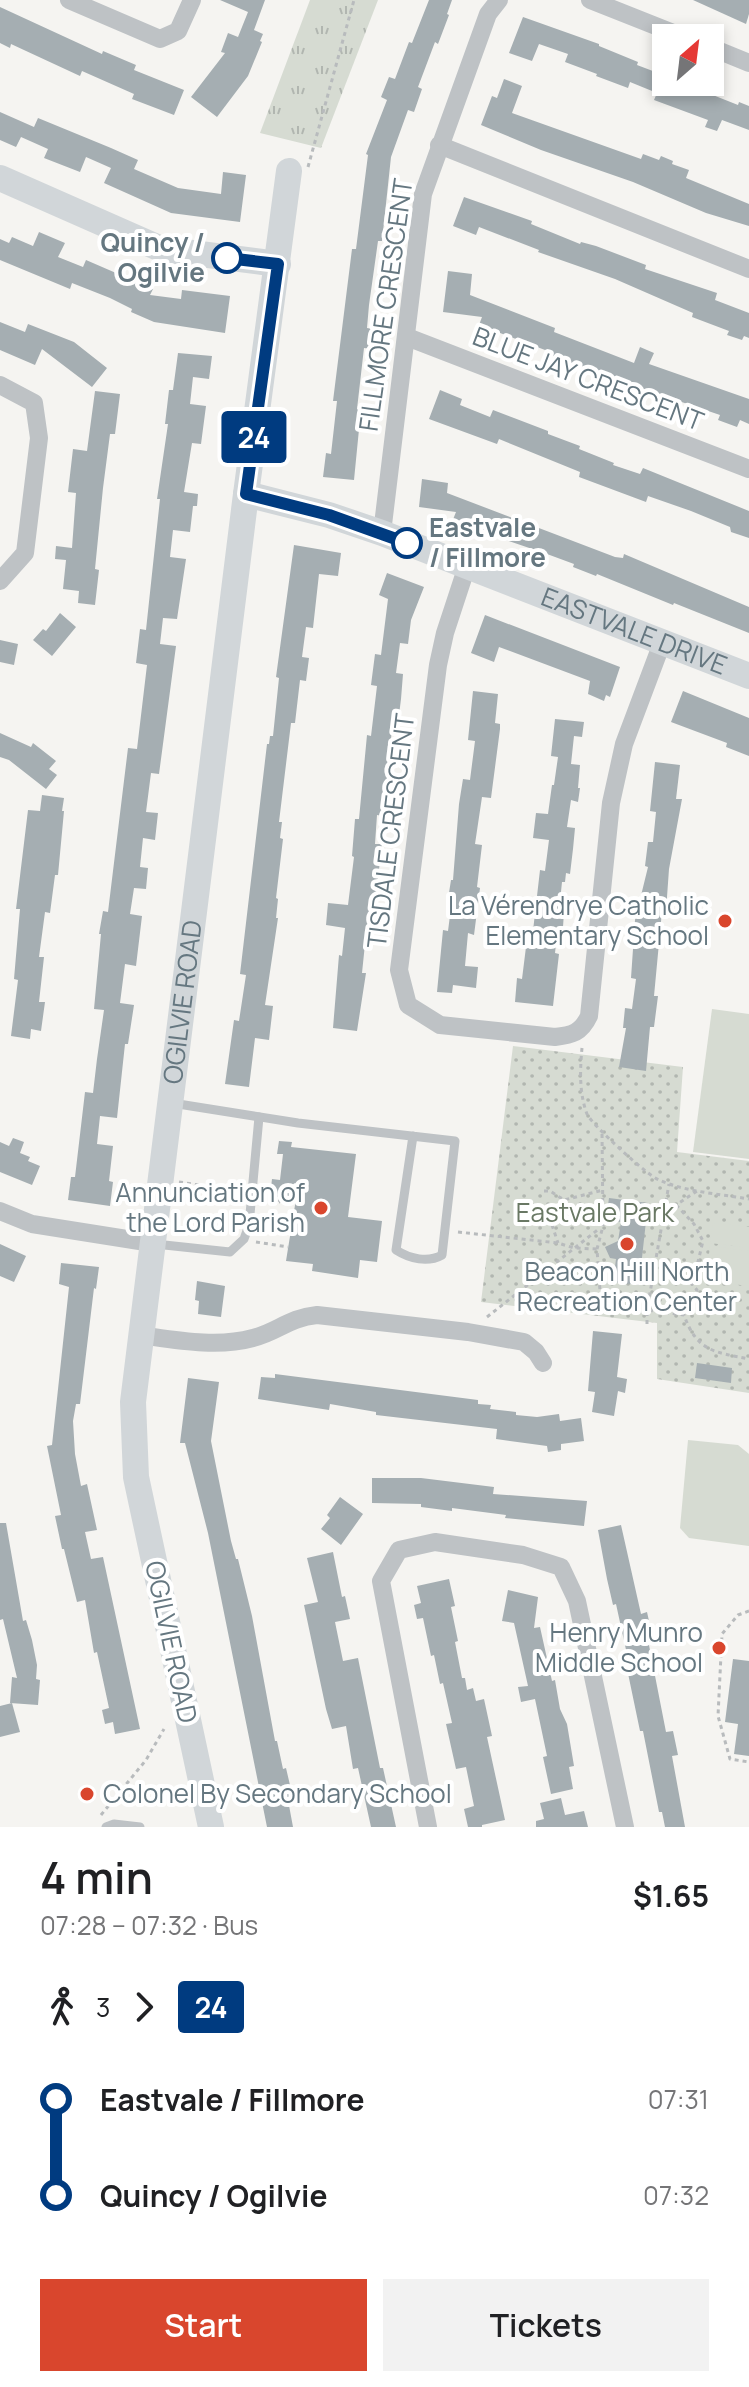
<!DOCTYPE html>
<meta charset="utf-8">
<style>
body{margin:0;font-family:Manrope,sans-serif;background:#f2f2f2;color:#202124;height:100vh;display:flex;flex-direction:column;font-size:30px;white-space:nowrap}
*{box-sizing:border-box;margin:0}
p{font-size:26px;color:#757577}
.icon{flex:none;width:44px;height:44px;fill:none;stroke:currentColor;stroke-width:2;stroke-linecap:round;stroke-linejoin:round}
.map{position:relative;height:1827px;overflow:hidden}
.panel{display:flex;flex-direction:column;background:#fff;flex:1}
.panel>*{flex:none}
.badge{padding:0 16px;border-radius:6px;font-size:28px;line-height:52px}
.needle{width:52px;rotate:28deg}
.tools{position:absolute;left:652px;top:24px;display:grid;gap:16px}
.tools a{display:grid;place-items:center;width:72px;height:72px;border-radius:0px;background:#fff;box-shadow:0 4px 12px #0003;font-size:40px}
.map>.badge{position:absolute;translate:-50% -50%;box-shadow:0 0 0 4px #fff}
.legs{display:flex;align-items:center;gap:12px;height:88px;padding:0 40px;font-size:26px}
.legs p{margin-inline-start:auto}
.head{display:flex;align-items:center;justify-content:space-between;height:136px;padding:0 40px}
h1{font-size:44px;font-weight:600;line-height:60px}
.primary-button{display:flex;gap:16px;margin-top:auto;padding:16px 40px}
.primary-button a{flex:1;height:92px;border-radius:0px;background:#d9462d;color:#fff;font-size:32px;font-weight:600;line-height:92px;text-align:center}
.primary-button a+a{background:#f2f2f2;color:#202124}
ul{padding:0 40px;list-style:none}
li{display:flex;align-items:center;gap:28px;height:96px;font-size:30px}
li i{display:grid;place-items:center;width:12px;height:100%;margin:0 10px;background:currentColor}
li i::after{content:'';width:20px;height:20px;margin:-10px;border:6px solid;border-radius:50%;background:#fff}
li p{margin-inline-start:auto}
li:first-child i{background:linear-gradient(#0000 50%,currentColor 0)}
li:last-child i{background:linear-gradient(currentColor 50%,#0000 0)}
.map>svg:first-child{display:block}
.grass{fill:url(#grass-tufts)}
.park{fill:url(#park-dots)}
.garden{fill:#d6dbd2}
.building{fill:#a5aeb2}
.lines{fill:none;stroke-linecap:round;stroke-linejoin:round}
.path{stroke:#b8bbbd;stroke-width:3;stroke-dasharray:4 4;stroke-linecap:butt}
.lane{stroke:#bec2c5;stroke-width:9}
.street{stroke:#bec2c5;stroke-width:18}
.secondary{stroke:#d1d6d9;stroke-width:26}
.line-1-casing{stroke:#fff;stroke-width:18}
.line-1{stroke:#003b80;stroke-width:12}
.stop-1-dot{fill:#fff;stroke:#003b80;stroke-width:4}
.poi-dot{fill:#d9462d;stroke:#fff;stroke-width:3}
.labels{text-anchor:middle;stroke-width:8;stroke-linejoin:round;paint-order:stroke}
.stop-label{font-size:26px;font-weight:bold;fill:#657780;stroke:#fff;text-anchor:end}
.street-label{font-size:26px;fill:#657780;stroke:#fff}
.poi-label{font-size:26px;fill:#657780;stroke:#fff;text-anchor:end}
.park-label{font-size:26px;fill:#697864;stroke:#fff}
</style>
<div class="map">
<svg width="749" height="1827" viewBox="0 0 749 1827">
<defs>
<pattern id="grass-tufts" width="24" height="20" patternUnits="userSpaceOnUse" patternTransform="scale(2)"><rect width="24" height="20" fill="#d6dbd2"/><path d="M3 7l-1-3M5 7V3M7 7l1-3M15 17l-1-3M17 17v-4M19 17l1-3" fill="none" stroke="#b1b6b0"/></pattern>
<pattern id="park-dots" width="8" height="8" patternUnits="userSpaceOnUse" patternTransform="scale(2)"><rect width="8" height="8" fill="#d6dbd2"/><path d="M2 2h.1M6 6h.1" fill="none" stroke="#b1b6b0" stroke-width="1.8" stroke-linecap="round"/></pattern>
</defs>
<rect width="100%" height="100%" fill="#f5f4f1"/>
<!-- grass -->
<path class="grass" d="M310,0h68l-57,148 -61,-15z"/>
<!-- park -->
<path class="park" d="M513,1046l170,21 -6,85 72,9v232l-92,-14v-56l-176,-21z"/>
<!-- garden -->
<g class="garden">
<path d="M712,1009l37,5v145l-56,-7z"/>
<path d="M713,1223l36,4v21l-39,-5z"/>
<path d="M710,1246l39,5v35l-43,-5z"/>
<path d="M688,1440l50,5 11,9v92l-60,-8 -9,-10z"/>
</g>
<!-- building -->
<g class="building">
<path d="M220,0h45l-11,30 9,4 -3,7 2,1 -14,34 -31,41 -26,-20 34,-44 -4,-1 7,-19 10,4 10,-25z"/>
<path d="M429,0h23l-5,14 2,1 -11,29 -3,-2 -17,45 4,2 -8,23 -6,-2 -17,47 -9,84h-4l-9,64 -2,23 6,1 -2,20 -7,-1 -7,61h4l-7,71 -31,-3 3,-24 5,1 6,-53h-4l19,-152h4l12,-94 -2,-1 21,-54 -6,-3 8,-20 6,2 14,-37 3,1z"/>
<path d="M693,0h56v14l-3,10z"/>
<path d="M0,7l102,47 1,-3 33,14 -2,5 50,20 -10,25 -42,-16 2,-5 -52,-23 -2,5 -69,-32 -1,4 -10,-5z"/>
<path d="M523,17l76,27v2l39,16 -1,3 29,11v6h14l58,23 1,-3 10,4v24l-27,-10 -5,11 -12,-4 3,-7 -54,-20 3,-7 -27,-11 -2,6 -32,-12 1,-2 -32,-12 3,-8 -29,-10 -7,17 -23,-8z"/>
<path d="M504,79l18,7 -10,27 129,46 2,-5 16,6 2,-4 12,5 -1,3 17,6 -3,8 63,26v22l-43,-13 -73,-31 -92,-32 -60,-25 11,-29 5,2z"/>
<path d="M0,112l34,15 4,-9 73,30 27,12 -4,9 44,19 43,6 2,-22 23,3 -6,47 -69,-9 -67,-30 7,-15 -25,-11 -6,15 -36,-14 4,-9 -27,-12 -5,10 -16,-7z"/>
<path d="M464,197l68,24 -1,3 49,20 1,-2 15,4 50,19 -1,4 72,24 -2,7 34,13v25l-5,-2 -2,4 -15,-5 2,-4 -37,-14 1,-4 -78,-34 -77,-27 1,-2 -60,-23 -3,8 -23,-9z"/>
<path d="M39,232l26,11 -7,14 25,10 3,-7 30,13 37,16 -3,6 31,4 1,-9 48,6 -5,37 -71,-11 -23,-10 1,-3 -22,-11 -38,-15 -2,6 -70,-29v-21l9,4 3,-6 21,9z"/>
<path d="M448,271l24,3 -2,21 85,33 -1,4 80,31 6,-16 14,6 -5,11 100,35v25l-9,-4 -3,7 -19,-7 2,-5 -59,-20 -1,4 -13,-5 -96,-37 2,-4 -74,-28 3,-8 -39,-5z"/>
<path d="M0,322l25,10 3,-8 46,18 33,26 -15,19 -50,-38 -7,16 -35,-15z"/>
<path d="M178,353l34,3 -3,23 -16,-2 -3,27 16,2 -5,38 -9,-1 -8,49 14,2 -1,12h-4l-3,26 -17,-2 -3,27 16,2 -9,60 -14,-1 -3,26 16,2 -17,128 -8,-1 -5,39 12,1 -3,27 -12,-2 -3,29 8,1 -2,21 -12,-1 -4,26 12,2 -6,50 -11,-2 -5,39 14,2 -6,39h-3l-8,74 -17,-2 -3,28 16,2 -4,35 4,1 -3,24 -42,-6 3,-23h4l10,-85 8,1 4,-34 7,-49 -10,-1 7,-75h-2l4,-23 5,1 20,-164 9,1 10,-84 -11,-2 4,-34 6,1 14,-131h-3l11,-75h-3l4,-34h4z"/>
<path d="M440,390l22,9 -2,6 30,12 3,-7 21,8 34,13v3l32,12 -1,3 35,14 -1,2 27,9 3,-6 106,43v27l-18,-6 -1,-5 -39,-16 -43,-15 -2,6 -67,-25 1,-5 -81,-33 -2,5 -68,-25z"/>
<path d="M95,391l25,3 -5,40h-5l-7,54 -8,81 4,1 -4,35 -17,-2 1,-12 -16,-2 3,-29 -11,-1 1,-13 16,2 4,-55 -8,-1 5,-43 14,2z"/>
<path d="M422,479l26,4 -1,10 168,64 8,1 1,-4 125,53v26l-75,-30 -1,2 -76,-31 -1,2 -23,-9 1,-3 -27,-10 -95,-32 4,-10 -37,-5z"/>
<path d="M294,545l47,8 -3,23 -19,-2 -6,54 -7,-1 -4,30 7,1 -3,23 -6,-1 -5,43h-4l-12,99h3l-2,16 3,1 -7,59 2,1 -2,19h2l-13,87 8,1 -4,34 -14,-2 -6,49 -24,-3 9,-64 5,1 7,-46 -6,-1 27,-230h2l1,-8h3l6,-58 -3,-1z"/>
<path d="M387,573l37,14 -13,33 -3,24 -8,-1 -4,30 7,1 -2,25 -3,24h-5l-1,8 -4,29 4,1 -4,32 -5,23 -6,-1 -2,29h7l-2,17 -7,61 -5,22h-3l-3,29h4l-9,58 -24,-3 6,-73 3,1 3,-28 -19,-3 2,-22 20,2 6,-48 -2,-1 3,-37h4l8,-84 4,1 6,-50 -6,-1 4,-31 6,1 7,-56 -9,-4z"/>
<path d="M60,613l16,14 -24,29 -19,-16 10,-11 3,2z"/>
<path d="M485,615l135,52 -10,30 -4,-2 -2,6 -16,-7 2,-13 -91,-34 -5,15 -23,-9z"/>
<path d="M0,640l18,4 -4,21 -14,-3z"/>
<path d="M473,691l25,3 -3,29 5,1v5l-9,69 -9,-1 -7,47 7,1 -5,42 3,1 -6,47 -6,-2 -3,33 13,1 -2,21 -23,-3 -1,8 -15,-1 6,-62 5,1 4,-31 -4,-1 3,-19h2l6,-76 4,-25 7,1 5,-39 -7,-1z"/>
<path d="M683,691l66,27v38l-23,-9 1,-4 -56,-21z"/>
<path d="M555,719l29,3 -2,15 -8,-1 -3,28 9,1 -2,23h2l-2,14 -7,-2 -4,27 8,1 -2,21 -3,25 -4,-1 -1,9h-3l-3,29 5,1 -1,15h-5l-3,26 4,1 -6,52 -38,-4 2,-24 5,1 4,-32 5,1 9,-78 5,1 4,-31 -16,-2 3,-25 12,1 4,-29h2l4,-28 -7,-1z"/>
<path d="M0,733l31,14 2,-4 23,18 -7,8 8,6 -11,14 -37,-29 -9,-3z"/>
<path d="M655,762l25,3 -4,34h6l-13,70 -3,42h-4l-8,85h4l-4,31h-4l-4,44 -27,-4 7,-39h-3l2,-20 7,1 4,-30 -5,-1 4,-58 13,-53 -3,-1 3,-24h5l3,-30 -6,-1z"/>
<path d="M42,795l22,3 -2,13h2l-6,64h-3l-5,38 -5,-1 -6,45h5l-5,45h6l-4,29 -10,-2 -1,10 -19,-3 7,-56 -4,-1 6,-70h-4l12,-99 12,1z"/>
<path d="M13,1138l11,4 -4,11 10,4 -2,4 12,5 -8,19 -32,-13v-30l9,4z"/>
<path d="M279,1141l13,1 -1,5 65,7 -8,63 34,4 -5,41 -17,-2 -2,18 -46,-7 1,-7 -27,-3 10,-62 -26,-3 2,-17 8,1 3,-26h-6z"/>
<path d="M609,1198l39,5 -9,82 -26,-3 3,-23 -6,-1 -5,-11 13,-6 3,-19 -15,-2z"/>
<path d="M0,1244l26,12 -12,26 -14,-6z"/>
<path d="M61,1263l38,4 -3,22 -2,-1 -14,116h-4l-3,17 2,33 6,32 6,-2 10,46 -12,2 6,27 12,-2 37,172 -25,5 -2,-12 -8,2 -3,-14 7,-2 -12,-56 -3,1 -9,-53 -8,2 -13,-53h-2l-7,-33 6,-1 -14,-69 5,-1 17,-158 -10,-3z"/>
<path d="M197,1281l28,5 -4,31 -23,-3 1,-13 -4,-1z"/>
<path d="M593,1331l29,3 -5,43 10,2 -2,14 -7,-2 -4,25 -22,-4 3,-20 -7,-1z"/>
<path d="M697,1363l35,5 -1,15 -36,-5z"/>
<path d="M275,1374l203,26v4l13,1 -1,4 26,3v3l21,2 22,-3 1,7 21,-3 3,23 -23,3v6l-13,2 -1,-6 -51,-7 1,-10 -121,-14v-3l-46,-8 -1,6 -71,-11 3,-22 14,1z"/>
<path d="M188,1378l31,4 -8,59 20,100 5,18h2l14,57 23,125h2l6,28 3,-1 7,30 -5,2 5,27h-26l-59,-294 -23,-90h-5z"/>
<path d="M372,1478h49l73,9 -1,7 94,7 -3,25 -79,-8 1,-3 -54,-7v3l-31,-4v-3l-49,-1z"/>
<path d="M340,1497l23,17 -22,31 -20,-16 9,-11 -3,-3z"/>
<path d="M0,1523h6l17,98 3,-1 6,20 5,25 -1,14 4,1 -2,25 -28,-2 2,-26 5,1 -14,-59 -3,1z"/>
<path d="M621,1525l20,89 6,-2 6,27 -5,1 18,92 7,-1 5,24 -6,1 13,71h-20l-3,-15h-3l-16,-81h-3l-15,-72h3l-12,-55 -3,1 -6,-26 -9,-49z"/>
<path d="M333,1552l9,45 3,-1 5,23 -15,3 8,39 15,-3 22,110h3l13,59h-25l-13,-59 -5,1 -7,-43 -14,3 -6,-20 -22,-104 14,-3 -11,-44z"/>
<path d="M449,1579l6,27 -4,1 7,34 -3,1 7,36h3l2,12 6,-2 3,13 8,-2 8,37 -5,1 18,83 -23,5v2h-14l-4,-18 10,-3 -8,-39 -10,2 -10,-45 6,-1 -9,-40 -3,1 -6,-29 -3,1 -8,-38 -6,1 -3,-14 7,-2 -4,-17z"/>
<path d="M508,1590l30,7 -4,31 6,-1 12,54 3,-1 5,29 7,15 7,42 -5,1 4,22 -22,5 -8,-37 4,-1 -12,-57 -14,3 -3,-15 10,-1 -14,-63 -12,-2z"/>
<path d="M733,1659l16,2v95l-15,-2 4,-30 -13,-2z"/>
<path d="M12,1703l8,29 -20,5v-31z"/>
<path d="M561,1798l4,17 19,-4 4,16h-52v-6l8,-2 -4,-16z"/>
</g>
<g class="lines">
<!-- path -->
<g class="path">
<path d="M308,167l46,-167"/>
<path d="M582,1048c-2,21 -3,45 5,66 4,10 61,62 72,66 27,12 61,14 90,19"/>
<path d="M179,1182l60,9"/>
<path d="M544,1191h6l14,9 39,-10"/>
<path d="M263,1203l16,-1 1,-2 13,1"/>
<path d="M665,1205h11l21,-14"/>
<path d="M676,1205l18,19 9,17 -7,29 -10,7"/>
<path d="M552,1225l6,18"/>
<path d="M458,1232l100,11 16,5 23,1"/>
<path d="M256,1242l32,5"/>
<path d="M653,1272l33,5 11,13 -6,17 -7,8"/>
<path d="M518,1292l129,18 22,-126"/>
<path d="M601,1305l-4,-56 6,-23 -1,-96"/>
<path d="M487,1317l113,-89"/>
<path d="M647,1324v-14l37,5c13,37 31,37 65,44"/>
<path d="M749,1611l-11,4 -16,19 -4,82 12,43 19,3"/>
<path d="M101,1815l45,-55 18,-31"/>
</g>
<!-- lane -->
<g class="lane">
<path d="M172,1103l126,20 157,18 -13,114c-14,8 -32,4 -46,-5l17,-114"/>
<path d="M155,1244l75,8 14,-13 5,-14 10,-108"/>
<path d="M106,1827l8,-3 26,3"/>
</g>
<!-- street -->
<g class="street">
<path d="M69,0l91,39 18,-8 14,-31"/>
<path d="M590,0l96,38"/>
<path d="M710,47l39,16"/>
<path d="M439,145l310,124"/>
<path d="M407,337l342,132"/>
<path d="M0,385l34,18 5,35 -14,115 -25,28"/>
<path d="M382,533l41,-339 65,-180 11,-14"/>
<path d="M467,566l-22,67 -7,32 -39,305 9,35 32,20 115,12c17,-2 26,-4 34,-21l22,-213 13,-59 38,-101"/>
<path d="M0,1211l32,13 120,19"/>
<path d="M140,1335c36,5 77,13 113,3 25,-6 35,-20 64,-23l151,17 56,10 12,10 7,11"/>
<path d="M428,1827l-47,-246 18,-31 36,-8 88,13 38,12 16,34 48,226"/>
</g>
<!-- secondary -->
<g class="secondary">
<path d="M0,178l161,71 117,15"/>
<path id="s1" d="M246,494l83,21 53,18 367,143"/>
<path id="s2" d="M211,1827l-75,-350 -3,-75 113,-908 43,-323"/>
</g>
</g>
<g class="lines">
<defs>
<path id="line-1" d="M227,258l51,6 -32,230 83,21 78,28"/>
</defs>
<!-- line-1 casing -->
<use href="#line-1" class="line-1-casing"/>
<!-- line-1 -->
<use href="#line-1" class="line-1"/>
</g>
<!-- markers -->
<g class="stop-1-dot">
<circle cx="227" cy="258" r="14"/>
<circle cx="407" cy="543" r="14"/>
</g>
<g class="poi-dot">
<circle cx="725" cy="921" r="8"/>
<circle cx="321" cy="1208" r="8"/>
<circle cx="627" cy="1244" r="8"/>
<circle cx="719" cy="1648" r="8"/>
<circle cx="87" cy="1794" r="8"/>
</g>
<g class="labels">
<!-- stop labels -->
<g class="stop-label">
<text x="205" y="252">Quincy /<tspan x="205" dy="30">Ogilvie</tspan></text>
<text x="429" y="537" text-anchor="start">Eastvale<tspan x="429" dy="30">/ Fillmore</tspan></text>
</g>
<!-- street labels -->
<g class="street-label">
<text transform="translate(386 305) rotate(-82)" y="9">FILLMORE CRESCENT</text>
<text transform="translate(588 379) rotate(21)" y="9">BLUE JAY CRESCENT</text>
<text dy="9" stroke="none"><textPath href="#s1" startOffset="412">EASTVALE DRIVE</textPath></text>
<text transform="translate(391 831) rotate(-83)" y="9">TISDALE CRESCENT</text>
<text dy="9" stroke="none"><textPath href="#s2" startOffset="836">OGILVIE ROAD</textPath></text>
<text transform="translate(171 1642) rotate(78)" y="9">OGILVIE ROAD</text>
</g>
<!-- poi labels -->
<g class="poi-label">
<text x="709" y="915">La Vérendrye Catholic<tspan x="709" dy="30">Elementary School</tspan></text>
<text x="305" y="1202">Annunciation of<tspan x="305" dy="30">the Lord Parish</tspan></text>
<text x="627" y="1281" text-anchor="middle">Beacon Hill North<tspan x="627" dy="30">Recreation Center</tspan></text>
<text x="703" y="1642">Henry Munro<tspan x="703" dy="30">Middle School</tspan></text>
<text x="103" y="1803" text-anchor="start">Colonel By Secondary School</text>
</g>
<!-- park labels -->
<g class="park-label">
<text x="595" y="1222">Eastvale Park</text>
</g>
</g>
</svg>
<div class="tools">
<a><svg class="needle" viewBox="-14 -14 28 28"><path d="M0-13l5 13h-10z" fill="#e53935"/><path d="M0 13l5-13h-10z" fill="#757577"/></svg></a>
</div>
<b class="badge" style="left:254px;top:437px;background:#003b80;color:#fff">24</b>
</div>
<section class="panel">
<div class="head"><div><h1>4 min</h1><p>07:28 – 07:32 · Bus</p></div><b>$1.65</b></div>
<div class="legs"><svg class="icon" aria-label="walk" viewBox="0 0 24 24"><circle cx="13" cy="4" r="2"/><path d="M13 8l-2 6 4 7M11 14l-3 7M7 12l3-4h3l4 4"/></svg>3<svg class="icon" aria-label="forward" viewBox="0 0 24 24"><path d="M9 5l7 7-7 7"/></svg><b class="badge" style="background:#003b80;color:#fff">24</b></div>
<ul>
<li><i style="color:#003b80"></i><b>Eastvale / Fillmore</b><p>07:31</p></li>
<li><i style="color:#003b80"></i><b>Quincy / Ogilvie</b><p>07:32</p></li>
</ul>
<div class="primary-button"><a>Start</a><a>Tickets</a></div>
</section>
